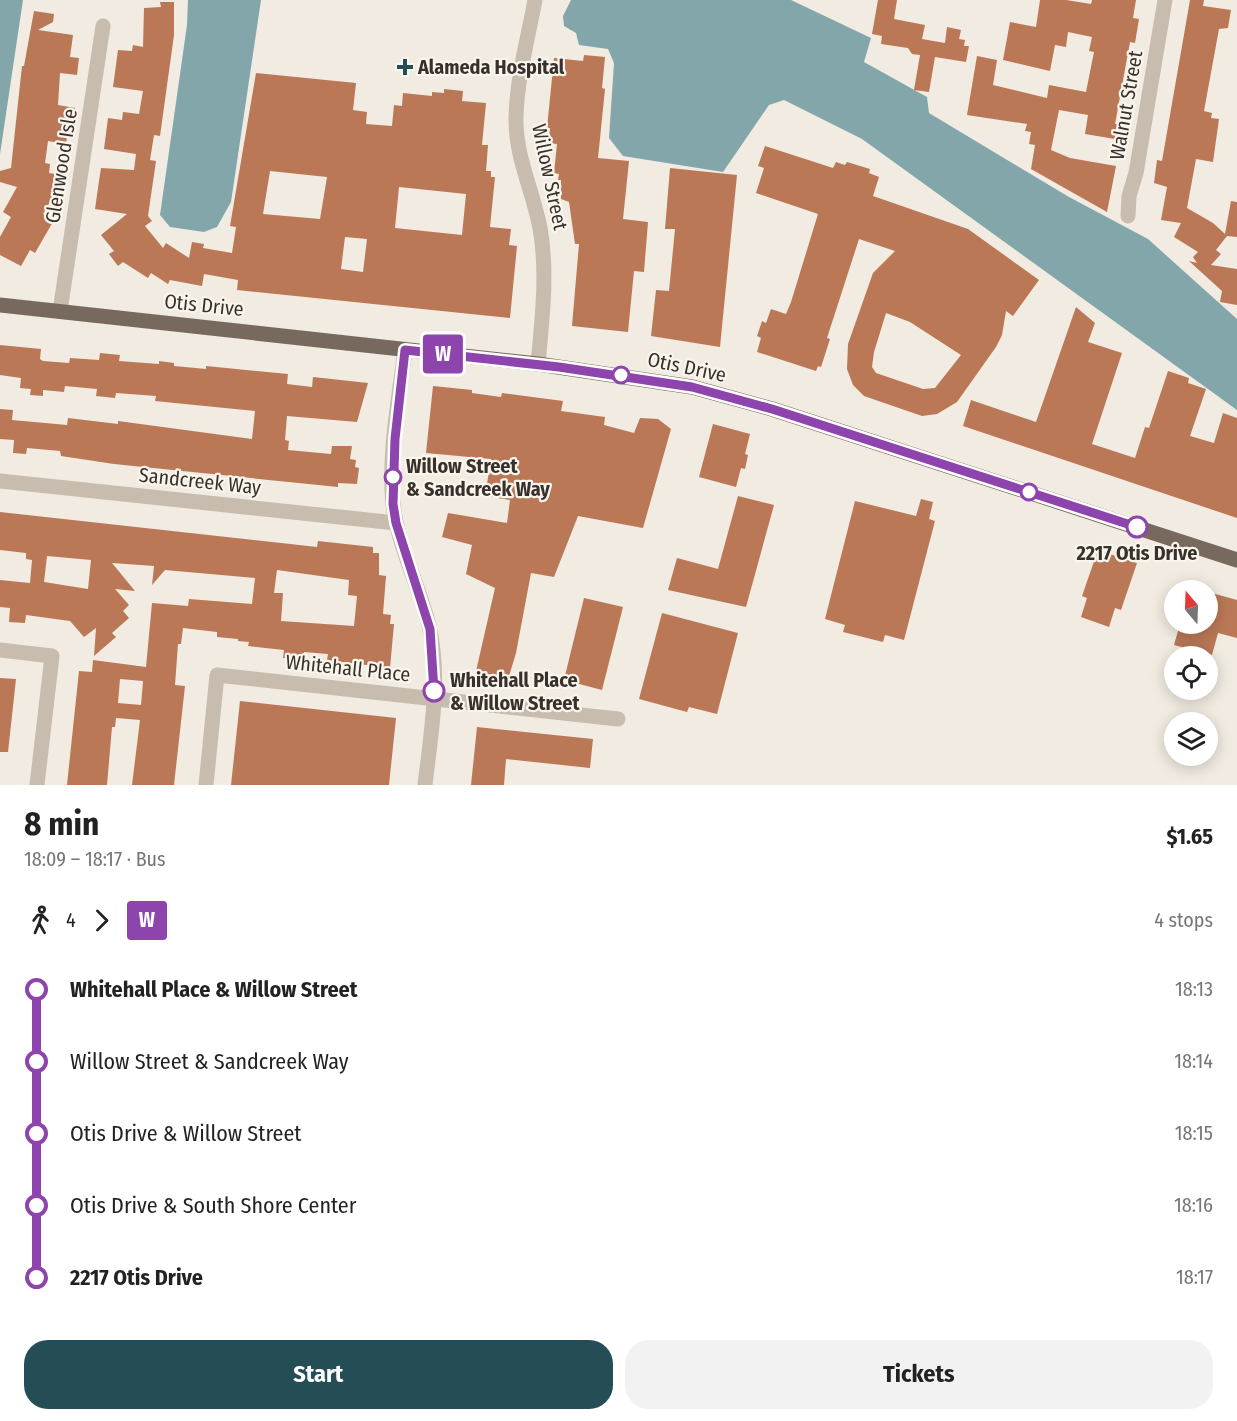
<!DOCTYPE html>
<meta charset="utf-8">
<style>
body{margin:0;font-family:"Fira Sans Condensed",sans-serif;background:#f2f2f2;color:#222;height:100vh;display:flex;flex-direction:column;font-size:22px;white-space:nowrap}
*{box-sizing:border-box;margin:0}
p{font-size:20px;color:#767676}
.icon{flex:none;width:33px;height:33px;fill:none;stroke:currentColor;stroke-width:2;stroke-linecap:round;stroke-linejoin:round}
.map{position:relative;height:785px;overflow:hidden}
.side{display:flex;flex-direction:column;background:#fff;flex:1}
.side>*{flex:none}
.badge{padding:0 12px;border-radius:4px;font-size:21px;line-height:39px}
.needle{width:39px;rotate:341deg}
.tools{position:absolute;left:1164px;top:580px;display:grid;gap:12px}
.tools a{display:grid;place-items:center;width:54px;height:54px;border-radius:50%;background:#fff;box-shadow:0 3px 15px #0003;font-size:30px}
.map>.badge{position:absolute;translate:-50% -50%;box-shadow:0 0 0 3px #fff}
.legs{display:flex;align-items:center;gap:9px;height:66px;padding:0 24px;font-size:20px}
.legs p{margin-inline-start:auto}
.head{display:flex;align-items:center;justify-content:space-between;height:102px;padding:0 24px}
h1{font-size:33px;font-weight:700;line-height:45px}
.action{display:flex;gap:12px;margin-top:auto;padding:12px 24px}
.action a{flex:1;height:69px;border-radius:24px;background:#254d55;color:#fff;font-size:24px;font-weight:700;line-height:69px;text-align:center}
.action a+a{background:#f2f2f2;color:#222}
ul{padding:0 24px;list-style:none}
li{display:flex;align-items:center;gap:21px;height:72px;font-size:22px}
li i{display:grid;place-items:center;width:9px;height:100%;margin:0 8px;background:currentColor}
li i::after{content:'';width:15px;height:15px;margin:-8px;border:4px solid;border-radius:50%;background:#fff}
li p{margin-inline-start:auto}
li:first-child i{background:linear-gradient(#0000 50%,currentColor 0)}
li:last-child i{background:linear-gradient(currentColor 50%,#0000 0)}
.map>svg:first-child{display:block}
.water{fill:#83a6ab}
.building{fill:#ba7856;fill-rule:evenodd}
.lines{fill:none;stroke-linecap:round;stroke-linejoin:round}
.minor{stroke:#c8bcae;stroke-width:15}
.major{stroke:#78695e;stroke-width:15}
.line-1-casing{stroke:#fff;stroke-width:14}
.line-1{stroke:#8e44ad;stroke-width:9}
.poi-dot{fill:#254d55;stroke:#f9f5ed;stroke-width:2}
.stop-1-dot{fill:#fff;stroke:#8e44ad;stroke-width:3}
.labels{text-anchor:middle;stroke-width:4.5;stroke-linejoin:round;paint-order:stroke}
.poi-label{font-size:20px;font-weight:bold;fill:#38302b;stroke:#f9f5ed;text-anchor:start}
.street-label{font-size:20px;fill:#38302b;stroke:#f9f5ed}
.stop-label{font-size:20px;font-weight:bold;fill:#38302b;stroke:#f9f5ed;text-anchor:start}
</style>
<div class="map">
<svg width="1237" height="785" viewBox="0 0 1237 785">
<rect width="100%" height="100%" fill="#f1ebe1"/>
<!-- water -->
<g class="water">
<path d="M0,0h23l-23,154z"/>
<path d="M188,0h73l-30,202 -14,25 -13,5 -34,-5 -10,-12 27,-190z"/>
<path d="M571,0h220l80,38 -7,24 63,35 2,16 140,84 79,42 89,80v91l-375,-271 -78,-39 -15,5 -46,67 -100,-16 -14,-18 5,-75 -6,-14 -29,-4 -3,-12 -12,-7 -1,-10z"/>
</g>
<!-- building -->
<g class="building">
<path d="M878,0h19l-3,19 31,6 -3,14 23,4 2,-16 14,3 -2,9 6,1 -1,6h5l-3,16 -31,-5 -6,35 -15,-2 6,-35 -8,-1 -4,-6 -27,-4 1,-8 -10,-2z"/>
<path d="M1040,0h26l25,4 1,-4h44l-3,18 6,1 -4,24 -5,-1 -15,82 9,1 -3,15 -36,-6 3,-19 -29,-5 -8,40 19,8 46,8 -9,46 -76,-43 4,-24 -6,-1 2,-12 -6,-1 2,-7 -60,-9 10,-59 20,4 -4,25 54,13 2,-13 37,7 8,-40 -5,-1 3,-14 -24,-5 -2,15 -11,-2 -5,26 -47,-11 7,-38 26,5z"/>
<path d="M1190,0h14l-1,6 28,4 -3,18 -9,1 -15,82 8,2 -1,5 8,1 -6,43 -17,-3 -9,49 26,15 12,11 6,-33 6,1v35l-10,-1 -11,14 5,4 -10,11 26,4v36l-17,-3 2,-11 -33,-30 8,2 -4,-6 5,-5 -24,-15 7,-14 -20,-3 6,-33 -13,-4 3,-23 5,1z"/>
<path d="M160,2h14v33l-14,101 -6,-1 -4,25 6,1 -8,55 4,5 -7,5 18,22 3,-5 23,15 3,-16 12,2 -1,4 29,5 4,-26 -6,-1 26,-153 100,10 -3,27 14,2 -1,12 26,2 2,-21 8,1 1,-13 29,3v-4l12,1v-4l19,2 -1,10 24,2 -4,42h6l-2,26h5v6h4l-5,50 21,2 -2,16 8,1 -7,72 -273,-28 1,-10 -34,-6 -2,12 -32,-6 -2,4 -17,-11 -3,5 -25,-16 -5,4 -9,-12 5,-3 -13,-16 26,-21 -32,-5 4,-28 2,-13 33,2 2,-16 -32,-5 4,-31 14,2 1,-8 16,2 4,-23 -30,-4 5,-37 14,1 1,-6 10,2 1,-39 17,-1zM270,171l57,6 -7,42 -57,-5zM399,187l67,7 -4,41 -67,-7zM345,237l22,2 -4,33 -22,-3z"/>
<path d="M34,11l20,3 -1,8 -15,8 35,5 -3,22 9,1 -2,17 -17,-2 -2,32 17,3 -2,15h-4l-3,21 -18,-3 -3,22 5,1 -1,9 13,2 -2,17 -4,-1 -13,23 11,6 -19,33 -5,-3 -9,16 -21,-11v-18l11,-20 -8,-5 14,-25 -17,-5v-11l11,-3 11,-102h2z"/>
<path d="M584,55l21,2 -3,31 3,1 -7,69 31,3 -6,58 25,3 -4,50 -10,-1 -6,61 -56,-6 7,-82h-4l-6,-42 -8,-3v-19h-3l1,-6 -5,-1 3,-29 -9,-1 2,-15h-3l7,-70 29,3z"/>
<path d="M765,146l68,22 3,-6 9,3 2,-3 23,7 -1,4 10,4 -6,19 95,33 71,51 -26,36 -7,-5 -4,24 -6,12 -39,55 -20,12 -15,2 -58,-20 -11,-11 -6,-16 1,-25 25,-71 22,-22 -36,-12 -32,99 3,1 -9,28 -3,-1 -2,5 -59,-19 4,-14 -4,-2 5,-15 4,2 5,-14 15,5 5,-12 27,-88 -62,-21 8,-25 -6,-2zM886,313l24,9 51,33 -26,33 -12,1 -47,-16 -4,-6 2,-15z"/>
<path d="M670,168l67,7 -17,172 -69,-11 5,-46 13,1 6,-62h-10z"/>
<path d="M1076,307l19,16 -7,19 34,11 -30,91 43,14 10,-31 4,1 19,-57 21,7 -1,5 18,6 -16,47 24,7 9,-30 14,5v100l-274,-92 8,-26 65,22z"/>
<path d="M0,345l41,4 -1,10 3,2 26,2 1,-5 29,2 1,-7 20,2 -1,6 40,3v-3l15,2v3l32,3v-3l82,8 -1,10 25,3 1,-10 55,6 -11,39 -70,-6 -2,24 4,1 -1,9 43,4 1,-8h20l-2,13 6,1 -1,7 4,1 -2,16 -19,-1v4l-224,-23 -53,-8 -1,-5 -33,-3 -1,6 -13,-1 1,-13 -14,-1v-30l13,1 -1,10 55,5 1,-7 50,6v-3l134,18 3,-28 -100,-10 1,-5 -40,-3 -1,5 -19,-2 1,-7 -32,-3 -1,6 -21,-2v6l-13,-1 1,-6 -11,-1 1,-10 -21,-3z"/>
<path d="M433,386l39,4v3l29,4 1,-4 61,8 -2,10 44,6 -1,8 30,8 6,-15 18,1 13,10 -28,99 -65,-12 -24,61 -23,-4 -15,80 -10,33 -32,-6 21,-92 -29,-14 6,-29 -30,-8 6,-24 59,10 3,-23 -25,-4 6,-37 -65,-6z"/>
<path d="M713,424l37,10 -5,20 3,1 -3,14 -4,-1 -5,19 -37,-10z"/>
<path d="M738,496l36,9 -28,102 -78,-17 9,-32 41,11z"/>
<path d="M921,499l12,3 -4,17 6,2 -31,119 -19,-5 -2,7 -40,-10 2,-7 -20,-6 30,-118 61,15z"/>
<path d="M0,512l317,35 1,-6 55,6v6h6v22l7,1 -3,38 8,1 -1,9h4l-4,44 -63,-8 1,-6 -24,-2 -1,8 -20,-2 1,-8 -36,-4 1,-4 -11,-1v-2l-21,-2v-5l-34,-4 -2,16h-3l-3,41 10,1 -11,99h-42l8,-65 -24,-2 -1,9h-3l-5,58h-40l12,-114 13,1 1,-12 53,7 6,-64 36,3 1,-7 63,5 3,-26 -90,-8 -13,15 2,-19 -42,-3 23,28 -20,-2 14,16 -6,6 6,7 -17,15 4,4 -22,19 2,-28 -12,9 -14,-16 -44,-6 -1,8 -16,-1 1,-14 -10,-1v-27l30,3 2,-23 -6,-1v-6l-26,-3zM47,556l44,4 -3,29 -44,-7zM277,570l72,10 -1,15 9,1 -3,30 -73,-5 2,-28h-9zM120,679l23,2 -2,24 -23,-2z"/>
<path d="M1098,550l39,13 -16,47 -6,-2 -6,19 -28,-10 6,-19 -5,-2z"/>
<path d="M1208,592l29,8v38l-19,-5 -6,22 -38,-10 6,-21h28z"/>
<path d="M584,598l39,9 -21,83 -38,-10z"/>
<path d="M662,613l76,20 -21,81 -28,-7 -2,5 -48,-13z"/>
<path d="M0,678l16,1 -8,73h-8z"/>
<path d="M240,701l156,17 -7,67h-158z"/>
<path d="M477,727l116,12 -3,29 -84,-9 -2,26h-33z"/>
</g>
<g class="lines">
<!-- minor -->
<g class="minor">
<path d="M535,0c-7,38 -18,78 -19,117 -1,39 17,74 24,111 8,45 2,91 -2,136"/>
<path d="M1128,216l1,-20 7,-23 29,-173"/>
<path d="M60,311l43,-285"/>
<path d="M405,350c-6,49 -17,104 -12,154 5,42 26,81 36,122 12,52 2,107 -4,159"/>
<path d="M0,481l396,42"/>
<path d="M0,650l52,6 -15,129"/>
<path d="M206,785l11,-110 401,44"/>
</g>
<!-- major -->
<path class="major" d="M0,305l538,59 154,23 80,22 465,151"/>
</g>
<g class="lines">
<defs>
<path id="line-1" d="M434,691l-4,-62 -34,-106 -3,-19 2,-65 10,-89 154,17 133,20 80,22 365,118"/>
</defs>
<!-- line-1 casing -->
<use href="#line-1" class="line-1-casing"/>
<!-- line-1 -->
<use href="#line-1" class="line-1"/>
</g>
<!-- markers -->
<path class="poi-dot" d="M402 58h6v6h6v6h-6v6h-6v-6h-6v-6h6z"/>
<g class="stop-1-dot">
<circle cx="621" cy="375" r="8"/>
<circle cx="393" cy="477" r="8"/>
<circle cx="1029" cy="492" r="8"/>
<circle cx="1137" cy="527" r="10"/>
<circle cx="434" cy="691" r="10"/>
</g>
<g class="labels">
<!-- poi labels -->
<g class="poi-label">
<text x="418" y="74">Alameda Hospital</text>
</g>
<!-- street labels -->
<g class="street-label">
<text transform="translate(1126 105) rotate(-80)" y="7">Walnut Street</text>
<text transform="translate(61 166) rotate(-81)" y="7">Glenwood Isle</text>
<text transform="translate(550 177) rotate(78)" y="7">Willow Street</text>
<text transform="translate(204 305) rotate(6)" y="7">Otis Drive</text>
<text transform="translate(687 367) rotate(12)" y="7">Otis Drive</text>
<text transform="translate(200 481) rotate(6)" y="7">Sandcreek Way</text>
<text transform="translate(348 668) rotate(6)" y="7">Whitehall Place</text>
</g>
<!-- stop labels -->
<g class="stop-label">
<text x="406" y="473">Willow Street<tspan x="406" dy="23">&amp; Sandcreek Way</tspan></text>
<text x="1137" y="560" text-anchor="middle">2217 Otis Drive</text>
<text x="450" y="687">Whitehall Place<tspan x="450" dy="23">&amp; Willow Street</tspan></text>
</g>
</g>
</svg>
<div class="tools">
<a><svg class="needle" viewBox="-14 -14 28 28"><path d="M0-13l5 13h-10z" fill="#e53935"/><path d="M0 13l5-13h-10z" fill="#767676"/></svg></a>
<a><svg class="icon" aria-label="locate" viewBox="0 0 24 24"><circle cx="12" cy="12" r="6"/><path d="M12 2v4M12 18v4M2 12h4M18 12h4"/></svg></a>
<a><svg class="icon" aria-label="layers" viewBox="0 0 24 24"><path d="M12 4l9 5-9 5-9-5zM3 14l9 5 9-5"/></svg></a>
</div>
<b class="badge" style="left:443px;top:354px;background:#8e44ad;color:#fff">W</b>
</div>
<section class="side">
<div class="head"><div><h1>8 min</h1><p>18:09 – 18:17 · Bus</p></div><b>$1.65</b></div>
<div class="legs"><svg class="icon" aria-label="walk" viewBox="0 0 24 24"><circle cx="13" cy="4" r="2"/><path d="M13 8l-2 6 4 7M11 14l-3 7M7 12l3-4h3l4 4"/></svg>4<svg class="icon" aria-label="forward" viewBox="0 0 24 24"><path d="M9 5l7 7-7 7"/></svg><b class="badge" style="background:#8e44ad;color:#fff">W</b><p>4 stops</p></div>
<ul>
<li><i style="color:#8e44ad"></i><b>Whitehall Place &amp; Willow Street</b><p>18:13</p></li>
<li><i style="color:#8e44ad"></i><span>Willow Street &amp; Sandcreek Way</span><p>18:14</p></li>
<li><i style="color:#8e44ad"></i><span>Otis Drive &amp; Willow Street</span><p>18:15</p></li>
<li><i style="color:#8e44ad"></i><span>Otis Drive &amp; South Shore Center</span><p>18:16</p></li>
<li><i style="color:#8e44ad"></i><b>2217 Otis Drive</b><p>18:17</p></li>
</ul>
<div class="action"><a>Start</a><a>Tickets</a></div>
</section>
